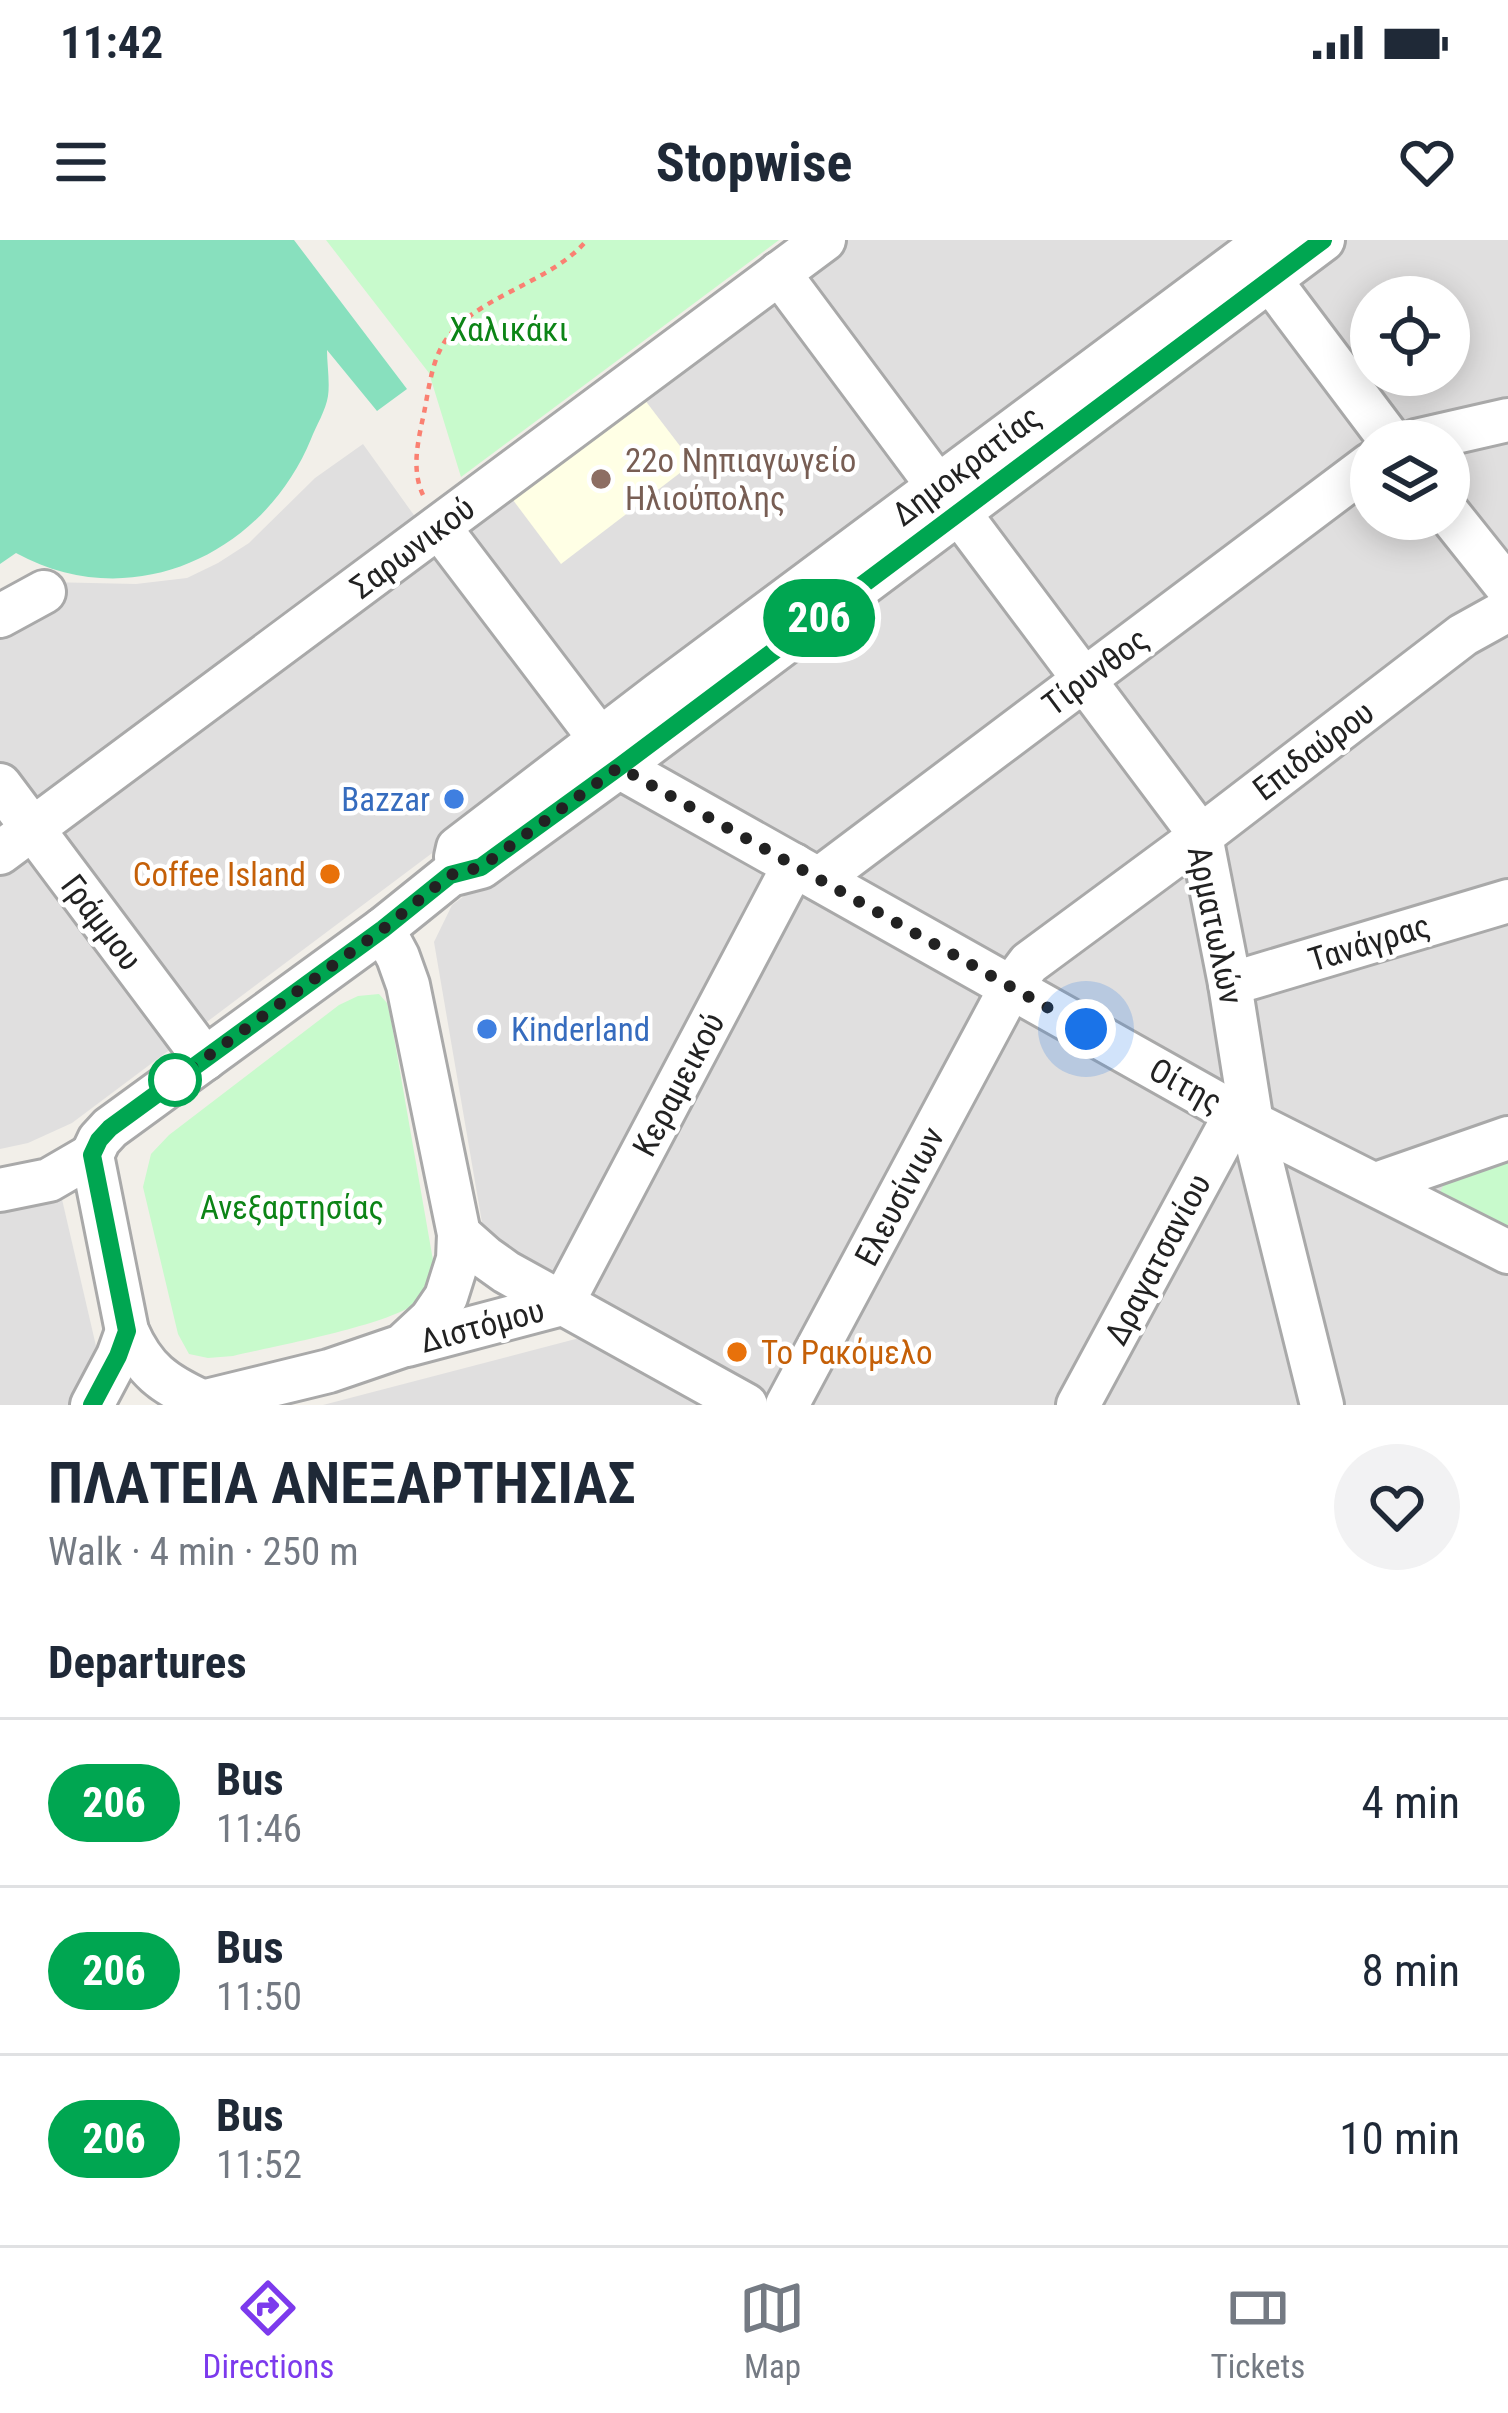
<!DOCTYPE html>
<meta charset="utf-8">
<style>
body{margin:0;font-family:"Roboto Condensed",sans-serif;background:#f2f2f3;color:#1f2937;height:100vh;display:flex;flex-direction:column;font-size:45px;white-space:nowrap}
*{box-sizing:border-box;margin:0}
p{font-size:39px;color:#747a83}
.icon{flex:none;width:66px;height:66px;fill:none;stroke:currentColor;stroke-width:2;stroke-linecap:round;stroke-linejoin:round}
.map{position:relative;height:1165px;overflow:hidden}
.sheet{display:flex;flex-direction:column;background:#fff;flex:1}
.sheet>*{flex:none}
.badge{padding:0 24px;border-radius:39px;font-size:42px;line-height:78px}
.controls{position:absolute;left:1350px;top:36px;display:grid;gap:24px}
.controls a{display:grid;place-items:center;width:120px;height:120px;border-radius:50%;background:#fff;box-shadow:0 6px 30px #0003;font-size:60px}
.you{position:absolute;width:60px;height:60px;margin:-30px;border:9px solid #fff;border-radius:50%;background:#1a73e8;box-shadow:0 0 0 18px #1a73e833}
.map>.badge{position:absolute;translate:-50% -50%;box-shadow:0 0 0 6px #fff}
h2{padding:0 48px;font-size:45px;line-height:108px}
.round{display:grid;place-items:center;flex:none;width:126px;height:126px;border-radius:63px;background:#f2f2f3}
.summary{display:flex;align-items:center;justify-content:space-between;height:204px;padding:0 48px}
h1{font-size:57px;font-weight:700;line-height:90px}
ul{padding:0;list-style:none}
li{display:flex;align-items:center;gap:36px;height:168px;padding:0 48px;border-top:3px solid #e0e1e3}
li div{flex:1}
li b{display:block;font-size:45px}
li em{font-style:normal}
li .badge{min-width:132px;font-weight:700;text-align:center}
.status{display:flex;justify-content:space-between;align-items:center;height:84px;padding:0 60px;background:#fff;direction:ltr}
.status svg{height:33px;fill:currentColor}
header{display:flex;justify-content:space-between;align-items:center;height:156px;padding:0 48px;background:#fff;font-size:54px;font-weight:700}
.dock{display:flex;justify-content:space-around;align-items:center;height:168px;border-top:3px solid #e0e1e3;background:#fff;font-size:33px;color:#747a83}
.dock a{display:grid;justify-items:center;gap:6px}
.dock .on{color:#7c3aed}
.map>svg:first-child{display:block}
.residential{fill:#e0dfdf;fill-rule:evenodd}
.education{fill:#ffffe5}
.park{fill:#c8facc}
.pitch{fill:#88e0be}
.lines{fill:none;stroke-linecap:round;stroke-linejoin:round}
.minor-casing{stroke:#a9a9a9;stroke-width:48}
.path{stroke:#fa8072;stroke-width:4.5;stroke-dasharray:6 6;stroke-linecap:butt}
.minor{stroke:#fff;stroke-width:42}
.line-casing{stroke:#fff;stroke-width:27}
.line{stroke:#00a651;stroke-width:18}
.walk{stroke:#222;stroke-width:12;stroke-dasharray:0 21.6}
.education-dot{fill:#8d6e63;stroke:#fff;stroke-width:4.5}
.shop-dot{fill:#3f7fe0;stroke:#fff;stroke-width:4.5}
.food-dot{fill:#e8710a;stroke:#fff;stroke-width:4.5}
.stop-dot{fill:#fff;stroke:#00a651;stroke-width:6}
.labels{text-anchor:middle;stroke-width:9;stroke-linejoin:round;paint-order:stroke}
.park-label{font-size:33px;fill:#0c8416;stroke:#fff}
.education-label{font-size:33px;fill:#785e54;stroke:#fff;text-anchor:start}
.street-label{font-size:33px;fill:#222;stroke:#fff}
.shop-label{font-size:33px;fill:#366cbe;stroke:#fff;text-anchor:end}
.food-label{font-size:33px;fill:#c56008;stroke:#fff;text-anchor:end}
</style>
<div class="status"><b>11:42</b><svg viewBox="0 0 49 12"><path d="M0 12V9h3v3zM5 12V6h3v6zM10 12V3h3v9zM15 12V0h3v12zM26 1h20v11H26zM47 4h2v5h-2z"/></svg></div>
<header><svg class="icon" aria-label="menu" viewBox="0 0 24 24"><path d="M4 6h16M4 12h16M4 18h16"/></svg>Stopwise<svg class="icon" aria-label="heart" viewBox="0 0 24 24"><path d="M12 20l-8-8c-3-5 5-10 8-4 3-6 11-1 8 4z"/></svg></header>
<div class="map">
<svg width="1508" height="1165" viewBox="0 0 1508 1165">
<rect width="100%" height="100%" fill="#f2efe9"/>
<!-- residential -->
<g class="residential">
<path d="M826,0h406l6,9 -1166,874 -44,20 -28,6v-555l46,-12 90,2 51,-6 31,-15 31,-20 66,-65 48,-34 68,95z"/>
<path d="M1340,0h168v1165h-732l-290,-159 -52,-304 18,-37zM1371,57h78v78h-78zM1371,201h78v78h-78z"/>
<path d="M61,955l38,164 -24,46h-75v-198z"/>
<path d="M587,1096l137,69h-401z"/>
</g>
<!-- education -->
<path class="education" d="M641,155l52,68 -132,101 -51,-68z"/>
<!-- park -->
<g class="park">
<path d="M326,0h453l-318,237 -32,-104z"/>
<path d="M379,754l8,9 4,17 43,246c-3,13 -6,25 -16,35 -22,23 -148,46 -185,55l-25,2 -19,-4 -11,-20 -35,-147 8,-33 18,-19 170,-130 19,-9z"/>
<path d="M1508,921v77l-64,-33 -4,-13 6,-12z"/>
</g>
<!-- pitch -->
<path class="pitch" d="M0,0h294l113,149 -30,22 -50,-61c0,14 3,32 1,46 -2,14 -12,30 -17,43 -48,117 -181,177 -295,114l-16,11z"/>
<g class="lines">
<defs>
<g id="minor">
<path d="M779,33l158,212"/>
<path d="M1270,40l121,161"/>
<path d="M1416,201l92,-21"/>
<path d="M960,274l241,322 29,148 22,139 70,282"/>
<path d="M1449,274l59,74"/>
<path d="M439,287l161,212"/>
<path d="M0,376l44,-24"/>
<path d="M619,527l633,356 256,129"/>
<path d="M0,545l205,274"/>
<path d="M0,613l824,-613"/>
<path d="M456,617l2,-9 201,-154 609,-454"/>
<path d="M819,639l552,-415"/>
<path d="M1230,744l278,-83"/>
<path d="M1376,944l132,-46"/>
<path d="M0,950l49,-10 43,-25"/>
<path d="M459,994l26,23 21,15 240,133"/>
<path d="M562,1064l232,-439"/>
<path d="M407,1105l155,-41"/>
<path d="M201,1161c-37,-17 -57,-31 -74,-70l-35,-176 7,-15 11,-12 273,-199 67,-54 31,-8 138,-100 704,-527"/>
<path d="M92,1165l26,-49 9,-25"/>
<path d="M190,1165l139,-34 73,-25 29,-27 15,-22 12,-38 1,-25 -51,-249 -10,-28 -15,-28"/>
<path d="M787,1165l224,-418 18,-24 172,-127 262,-201 45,-25"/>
<path d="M1078,1165l158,-292"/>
</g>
</defs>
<!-- minor casing -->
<use href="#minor" class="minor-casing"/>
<!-- path -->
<path class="path" d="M423,255c-12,-26 -5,-54 1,-82 4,-20 7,-45 16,-63 26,-53 109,-64 147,-110"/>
<!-- minor -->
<use href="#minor" class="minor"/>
</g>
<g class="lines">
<defs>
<path id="line" d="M92,1165l26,-49 9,-25 -35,-176 7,-15 11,-12 273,-199 67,-54 31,-8 138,-100 704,-527"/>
</defs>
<!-- line casing -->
<use href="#line" class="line-casing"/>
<!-- line -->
<use href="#line" class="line"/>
<!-- walk -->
<path class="walk" d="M175,840l208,-151 67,-54 31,-8 138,-100 467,262"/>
</g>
<!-- markers -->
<circle class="education-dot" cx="601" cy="239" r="12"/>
<g class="shop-dot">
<circle cx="454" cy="559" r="12"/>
<circle cx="487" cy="789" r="12"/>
</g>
<g class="food-dot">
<circle cx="330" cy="634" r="12"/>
<circle cx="737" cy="1112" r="12"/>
</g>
<circle class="stop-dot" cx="175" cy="840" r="24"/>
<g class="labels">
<!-- park labels -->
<g class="park-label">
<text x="509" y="101">Χαλικάκι</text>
<text x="292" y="979">Ανεξαρτησίας</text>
</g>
<!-- education labels -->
<g class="education-label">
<text x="625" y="232">22ο Νηπιαγωγείο<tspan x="625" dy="38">Ηλιούπολης</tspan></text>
</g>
<!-- street labels -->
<g class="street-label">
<text transform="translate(966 225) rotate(-37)" y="12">Δημοκρατίας</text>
<text transform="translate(412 307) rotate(-37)" y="12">Σαρωνικού</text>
<text transform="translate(1095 431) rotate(-37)" y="12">Τίρυνθος</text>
<text transform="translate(1313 510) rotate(-37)" y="12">Επιδαύρου</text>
<text transform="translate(102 682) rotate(53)" y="12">Γράμμου</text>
<text transform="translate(1216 685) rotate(78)" y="12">Αρματωλών</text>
<text transform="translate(1369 702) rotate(-17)" y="12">Τανάγρας</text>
<text transform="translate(678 844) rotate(-62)" y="12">Κεραµεικού</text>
<text transform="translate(1186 845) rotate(29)" y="12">Οίτης</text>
<text transform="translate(899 956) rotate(-62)" y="12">Ελευσίνιων</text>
<text transform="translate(1157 1019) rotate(-62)" y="12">Δραγατσανίου</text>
<text transform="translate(482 1085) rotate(-15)" y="12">Διστόμου</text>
</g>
<!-- shop labels -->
<g class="shop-label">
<text x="430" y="571">Bazzar</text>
<text x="511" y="801" text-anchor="start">Kinderland</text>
</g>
<!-- food labels -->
<g class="food-label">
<text x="306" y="646">Coffee Island</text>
<text x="761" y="1124" text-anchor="start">Το Ρακόμελο</text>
</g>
</g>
</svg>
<div class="controls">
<a><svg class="icon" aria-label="locate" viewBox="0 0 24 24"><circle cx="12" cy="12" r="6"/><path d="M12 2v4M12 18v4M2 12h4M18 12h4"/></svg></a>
<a><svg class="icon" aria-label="layers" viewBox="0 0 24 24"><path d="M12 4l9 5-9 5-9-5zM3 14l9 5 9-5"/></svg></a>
</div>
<div class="you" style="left:1086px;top:789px"></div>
<b class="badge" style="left:819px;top:378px;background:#00a651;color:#fff">206</b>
</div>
<section class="sheet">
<div class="summary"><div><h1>ΠΛΑΤΕΙΑ ΑΝΕΞΑΡΤΗΣΙΑΣ</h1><p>Walk · 4 min · 250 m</p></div><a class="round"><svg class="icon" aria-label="heart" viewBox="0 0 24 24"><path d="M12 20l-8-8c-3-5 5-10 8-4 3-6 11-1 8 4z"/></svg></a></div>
<h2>Departures</h2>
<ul>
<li><span class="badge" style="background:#00a651;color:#fff">206</span><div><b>Bus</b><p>11:46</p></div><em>4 min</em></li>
<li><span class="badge" style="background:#00a651;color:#fff">206</span><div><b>Bus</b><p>11:50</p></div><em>8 min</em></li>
<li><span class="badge" style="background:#00a651;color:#fff">206</span><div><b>Bus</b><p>11:52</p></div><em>10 min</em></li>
</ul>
</section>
<nav class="dock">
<a class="on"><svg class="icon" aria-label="directions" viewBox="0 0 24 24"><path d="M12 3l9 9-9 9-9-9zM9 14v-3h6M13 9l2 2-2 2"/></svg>Directions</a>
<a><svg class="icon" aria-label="map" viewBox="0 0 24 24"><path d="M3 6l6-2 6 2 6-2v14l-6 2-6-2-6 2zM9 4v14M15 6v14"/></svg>Map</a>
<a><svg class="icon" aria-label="tickets" viewBox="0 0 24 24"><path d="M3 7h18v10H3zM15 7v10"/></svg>Tickets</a>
</nav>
